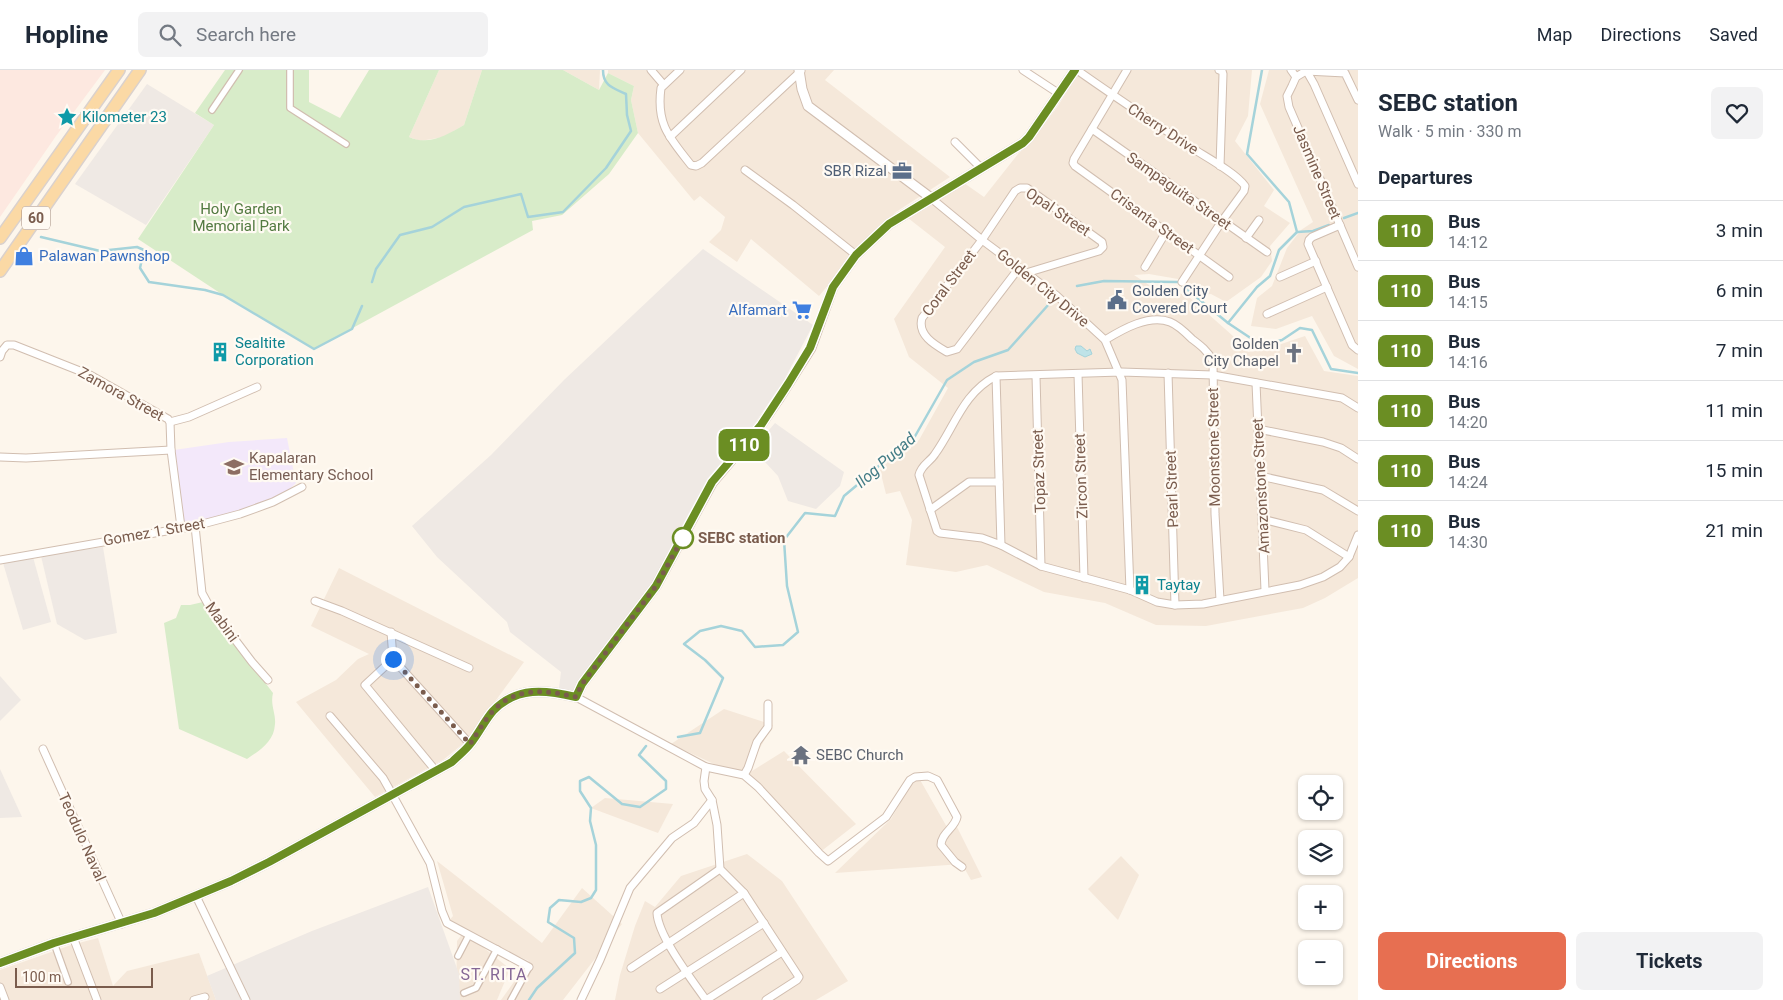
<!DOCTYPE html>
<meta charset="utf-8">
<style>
body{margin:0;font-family:Roboto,sans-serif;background:#f2f2f3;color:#1f2937;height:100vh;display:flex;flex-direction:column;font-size:19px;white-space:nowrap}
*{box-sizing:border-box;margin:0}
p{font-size:16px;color:#747a83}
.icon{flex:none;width:28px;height:28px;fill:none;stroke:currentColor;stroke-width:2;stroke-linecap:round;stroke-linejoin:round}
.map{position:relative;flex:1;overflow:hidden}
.drawer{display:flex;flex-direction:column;background:#fff;width:425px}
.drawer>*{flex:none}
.badge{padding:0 10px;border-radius:8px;font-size:18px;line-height:32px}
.buttons{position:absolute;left:1298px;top:705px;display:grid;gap:10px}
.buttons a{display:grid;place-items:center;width:45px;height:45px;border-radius:8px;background:#fff;box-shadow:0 1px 4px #0004;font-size:25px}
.scale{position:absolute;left:15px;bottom:12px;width:138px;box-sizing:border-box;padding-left:5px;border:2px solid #7a5c4d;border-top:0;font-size:14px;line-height:18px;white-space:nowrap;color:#7a5c4d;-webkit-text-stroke:4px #fffaf3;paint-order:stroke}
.you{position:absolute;width:25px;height:25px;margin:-12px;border:4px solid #fff;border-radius:50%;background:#1a73e8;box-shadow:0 0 0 8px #1a73e833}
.map>.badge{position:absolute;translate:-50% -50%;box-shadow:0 0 0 2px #fff}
h2{padding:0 20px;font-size:19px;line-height:45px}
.round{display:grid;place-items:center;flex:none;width:52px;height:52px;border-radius:8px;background:#f2f2f3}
.overview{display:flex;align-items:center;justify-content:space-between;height:85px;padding:0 20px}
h1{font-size:24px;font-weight:700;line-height:38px}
.cta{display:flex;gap:10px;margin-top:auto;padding:10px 20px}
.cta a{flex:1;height:58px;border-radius:8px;background:#e76f51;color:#fff;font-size:20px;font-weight:700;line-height:58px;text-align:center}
.cta a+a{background:#f2f2f3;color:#1f2937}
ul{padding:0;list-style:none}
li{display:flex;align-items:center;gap:15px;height:60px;padding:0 20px;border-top:1px solid #e0e1e3}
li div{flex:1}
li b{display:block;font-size:19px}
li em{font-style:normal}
li .badge{min-width:55px;font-weight:700;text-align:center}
header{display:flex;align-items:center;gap:30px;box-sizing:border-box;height:70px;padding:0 25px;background:#fff;border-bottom:1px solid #e0e1e3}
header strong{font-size:24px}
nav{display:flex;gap:28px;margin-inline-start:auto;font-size:18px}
.search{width:350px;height:45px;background:#f2f2f3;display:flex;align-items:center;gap:12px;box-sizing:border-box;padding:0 18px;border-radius:8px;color:#747a83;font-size:19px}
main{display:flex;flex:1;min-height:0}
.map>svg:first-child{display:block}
.residential{fill:#f5e8da}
.commercial{fill:#fde8e0}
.industrial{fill:#efe9e4}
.education{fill:#f3e8fa}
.green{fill:#d8ecc9}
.water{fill:#bfe3e8;stroke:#a5d3da}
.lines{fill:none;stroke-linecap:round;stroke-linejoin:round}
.stream{stroke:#a5d3da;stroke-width:2.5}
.pedestrian-casing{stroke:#d1beb0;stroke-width:8}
.minor-casing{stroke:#d1beb0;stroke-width:9}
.tertiary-casing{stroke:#d1beb0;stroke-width:11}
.primary-casing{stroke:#dad1cd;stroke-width:14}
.pedestrian{stroke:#fff;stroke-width:5.5}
.minor{stroke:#fff;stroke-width:7}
.tertiary{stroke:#fff;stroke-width:9}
.primary{stroke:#fbd9a5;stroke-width:11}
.line-casing{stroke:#fff;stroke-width:11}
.line{stroke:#6b8e23;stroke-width:8}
.walk{stroke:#7a5c4d;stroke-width:5;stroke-dasharray:0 9}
.stop-dot{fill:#fff;stroke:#6b8e23;stroke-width:2.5}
.labels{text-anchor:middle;stroke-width:4.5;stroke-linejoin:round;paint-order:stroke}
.shield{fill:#fffaf3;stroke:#a28b7f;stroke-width:1}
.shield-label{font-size:14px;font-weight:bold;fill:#7a5c4d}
.culture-label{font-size:15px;fill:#0d838f;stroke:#fffaf3;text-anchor:start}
.street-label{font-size:15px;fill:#7a5c4d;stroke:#fffaf3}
.service-label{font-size:15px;fill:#4e5e75;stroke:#fffaf3;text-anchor:end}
.park-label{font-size:15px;fill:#537a41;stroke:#fffaf3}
.shop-label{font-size:15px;fill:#366cbe;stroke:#fffaf3;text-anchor:start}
.worship-label{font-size:15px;fill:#5b616d;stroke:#fffaf3;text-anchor:end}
.education-label{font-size:15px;fill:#785e54;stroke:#fffaf3;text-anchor:start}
.stop-label{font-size:15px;font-weight:bold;fill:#7a5c4d;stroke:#fffaf3;text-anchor:start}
.water-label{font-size:16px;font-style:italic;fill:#437c86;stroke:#fffaf3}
.neighbourhood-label{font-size:16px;letter-spacing:1px;fill:#846695;stroke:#fffaf3}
</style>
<header>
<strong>Hopline</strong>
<div class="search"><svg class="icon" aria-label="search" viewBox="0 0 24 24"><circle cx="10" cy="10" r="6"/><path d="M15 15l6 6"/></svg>Search here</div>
<nav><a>Map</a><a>Directions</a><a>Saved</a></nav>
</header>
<main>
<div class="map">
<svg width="1358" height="930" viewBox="0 0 1358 930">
<rect width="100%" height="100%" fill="#fdf6ec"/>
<!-- residential -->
<g class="residential">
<path d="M439,0h43l-18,55 -20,12 -24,4 -11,-4z"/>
<path d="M563,0h37l-1,20z"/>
<path d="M608,0h226l-9,10 125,97 -54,35 -44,45 -33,39 -68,-57 -14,23 -28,-20 12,-12 4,-13 -25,-21 -6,5 -56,-68 -7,-33 3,-14 -26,-13z"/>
<path d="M1080,0h172l-4,46 -13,25 39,49 -10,16 26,17 -20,23 2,15 -11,16 -35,25 -15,-8 -10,1 -23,-16 -29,-5 -15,1 18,12 20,3 17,7 44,39 15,16 15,-2 42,-14 19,35 34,5v202l-33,20 -22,10 -97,18 -50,-1 -51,-22 -61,-11 -57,-27 -31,7 -50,-7 6,-45 -12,-29 -14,3 -6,-24 11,-12 28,-18 29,-52 -39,-31 -15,-38 51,-72 -37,-29 56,-35 20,14 34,-43 12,-11 28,-37z"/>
<path d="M1269,0h89v299l-24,-13 -22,-40 -36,13 -25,-3 6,-28 15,-12 15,-38 14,-18 12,-8 -53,-118z"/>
<path d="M339,498l185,94 -36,49 -15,23 -9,9 -21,17 -68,37 -79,-95 40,-22 22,-21 11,-5 -58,-28z"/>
<path d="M724,639l49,16 -29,51 40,-25 72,73 -37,29 -77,-76 -71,-33z"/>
<path d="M919,708l29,51 8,-4 26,52 -11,3 -9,-16 -127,9 56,-54 20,-35z"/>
<path d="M605,728l68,6 -15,29 -67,-25z"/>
<path d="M747,784l35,27 66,100 -32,19h-201l5,-25 15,-49 10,-25 10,6 26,-31z"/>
<path d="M1121,786l18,19 -21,45 -30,-31z"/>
<path d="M437,791l105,82 40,-55 40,36 -59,76h-62l28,-39 -82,-38 6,-7z"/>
<path d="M464,862l46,37 -13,31h-41l1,-59z"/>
<path d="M98,868l15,48 14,-15 72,-18 17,47h-216v-30l71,-25z"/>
</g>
<!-- commercial -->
<path class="commercial" d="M0,0h105l-49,66 -56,81z"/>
<!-- industrial -->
<g class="industrial">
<path d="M147,14l67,41 -68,100 -71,-41z"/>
<path d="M703,179l110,76 -31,59 -41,59 -36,42 -49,92 -83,115 -14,-4 2,-16 -51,-40 -3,-10 -70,-65 -25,-31 79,-71 73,-75z"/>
<path d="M775,353l69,49 -4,14 -24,23 -28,-8 -10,-25 -25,-27z"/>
<path d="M103,477l14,86 -32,7 -28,-16 -16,-68z"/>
<path d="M33,487l18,65 -28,8 -20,-67z"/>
<path d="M0,606l21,24 -21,21z"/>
<path d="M0,699l22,48 -22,1z"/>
<path d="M428,817l31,87 1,26h-244l-9,-24 105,-45z"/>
</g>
<!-- education -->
<path class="education" d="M287,368l9,45 -16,15 -42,15 -54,12 -10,-75 55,-8z"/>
<!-- green -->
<g class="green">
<path d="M225,0h84v32l31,16 29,-48h70l-30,67c19,9 38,-2 55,-12l18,-55h81l36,20 9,-17 26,13 -3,14 7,33 -29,41 -47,41 -30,6 1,9 -219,119 -91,-54 -85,-56 76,-114 -19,-12z"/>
<path d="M203,532l70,91c-3,12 3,20 2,31 -1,18 -15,26 -28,35l-68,-30 -15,-106 12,-5 5,-13h9z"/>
</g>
<!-- water -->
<path class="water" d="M1076,276h5l6,5 3,-2 2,5 -7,3 -8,-4 -2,-4z"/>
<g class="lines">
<!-- stream -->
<g class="stream">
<path d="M1344,148l14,-5"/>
<path d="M1297,162l16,-1 16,-6"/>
<path d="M41,167l59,14 37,-4 7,3 -4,18 9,14 56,8 18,5 91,54 38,-20 10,-23"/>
<path d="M372,212l4,-13 24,-34 32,-8 32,-20 57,-13 7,23 35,-5 43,-44 25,-37 -4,-16 -1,-21c-13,-6 -23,-8 -23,-24"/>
<path d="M1077,216l27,-5 74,1 50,41 29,-36 13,-11 9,-26 18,-18 -8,-30 -42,-48 15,-84"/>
<path d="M1228,253l33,22 21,-5 18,-12 12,2 19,39 27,4"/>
<path d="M678,667l22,-4 23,-55 -18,-18 -21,-16 16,-13 21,-5 21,5 13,16 28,-2 15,-13 -11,-46 -3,-46 21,-27 30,3 9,-20 31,-26 19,-21 20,-11 33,-58 27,-18 34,-12 41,-46"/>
<path d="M529,930l8,-12 38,-35 -1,-15 -26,-16 2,-14 9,-8 22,2 10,-4 5,-8v-45l-6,-24 1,-13 -11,-17v-10l9,-4 33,27 18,3 26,-18v-8l-27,-26 7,-9"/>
</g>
<defs>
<g id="pedestrian">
<path d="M290,0v38l56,36"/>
<path d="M212,40l27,-40"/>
<path d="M54,873l14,39"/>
<path d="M458,886l11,-21"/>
<path d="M464,923l12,-5 21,-39"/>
<path d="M511,930l18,-33"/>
</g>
<g id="minor">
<path d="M651,0l12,14"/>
<path d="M680,0l-19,18c-5,37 9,50 30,77l5,1 6,-3 99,-92"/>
<path d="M1023,0l35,23"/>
<path d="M1077,0c38,27 76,52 115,78 14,9 44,25 53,38l-1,5 -22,30 -40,61"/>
<path d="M1127,0l-53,89 -1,4 2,3 154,111"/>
<path d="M1219,0l3,1 1,3 -3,92"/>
<path d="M1291,0l5,7"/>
<path d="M1306,0l8,14 44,100"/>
<path d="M1358,30l-13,-27 -39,-2 -10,6 -4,9 -5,10 2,11 69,160"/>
<path d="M1092,59l175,123"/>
<path d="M670,67l71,-67"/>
<path d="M955,72l26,26"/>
<path d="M745,100l48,35 63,50"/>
<path d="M931,128l51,42 74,55 49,45 17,40 8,210"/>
<path d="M1340,155l-28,12 -3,3 -1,4 44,101 6,5"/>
<path d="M1246,168l13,-18"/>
<path d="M1145,197l21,-35"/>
<path d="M1019,198l-62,81 -10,3c-12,-7 -30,-17 -25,-34l60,-78 33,-49 5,-3h7l75,54 1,5 -4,4 -73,22"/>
<path d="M1280,207l36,-16"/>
<path d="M1267,244l60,-27"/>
<path d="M1105,270c18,-11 44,-26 65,-18 8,3 16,11 22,17 8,6 16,12 21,22l2,153 5,86"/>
<path d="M0,287l2,-6 5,-6h7l76,30 78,44 2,3 1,28 10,77"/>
<path d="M1168,303l7,232"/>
<path d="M1078,304l6,204"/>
<path d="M996,306l5,169"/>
<path d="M1036,306l5,190"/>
<path d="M1256,313l9,207"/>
<path d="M1358,338l-16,-10 -129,-23 -92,-3 -125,4c-33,17 -41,50 -61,78 -5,8 -14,11 -16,21l18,56 3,2 42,5 19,7 40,21 89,24 27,12 18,3 28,-1 97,-19 23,-8 17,-10 9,-10 9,-22"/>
<path d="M170,352l19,-5 68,-30"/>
<path d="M1258,359l65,13 18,6 17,11"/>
<path d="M0,387l26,1 145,-8"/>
<path d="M1260,406l63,14 35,21"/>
<path d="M930,440l39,-28h30"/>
<path d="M1262,449l44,11 43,27"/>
<path d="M195,456l7,67 6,11 44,58 16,18"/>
<path d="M0,490l195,-34 45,-12 33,-12 29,-15"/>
<path d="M315,531l27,10 127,57"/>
<path d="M391,562l2,27 77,85"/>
<path d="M393,589l-28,26 71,86"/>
<path d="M576,627l130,70 38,8 14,12 61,66 9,8 58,-44 24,-37 5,-3 13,-1 9,4 20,37c-2,11 -16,16 -16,28l14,17 7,5"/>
<path d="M330,646l53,62 9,16 38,69 12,48 5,12 82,44"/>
<path d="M43,679l79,175"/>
<path d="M706,697l-2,14 1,8 7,11 5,25 3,44 24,24 55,84 -2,3 -31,20"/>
<path d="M744,705l4,-7 9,-26 11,-15v-23"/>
<path d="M196,826l50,104"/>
<path d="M73,867l24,63"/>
<path d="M631,898l113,-75"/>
<path d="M0,917l5,13"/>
<path d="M660,919l104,-66"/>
<path d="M194,930l11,-3"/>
<path d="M581,930l19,-40 30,-72 42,-50 22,-15 18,-23"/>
<path d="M706,930c-14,-20 -48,-64 -49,-87l63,-44"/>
<path d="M706,930l76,-48"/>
</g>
<g id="tertiary">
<path d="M799,0l3,19 6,17 123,92"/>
<path d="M0,893l54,-20 100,-30 77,-32 38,-19 183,-100c6,-6 14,-12 19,-19 8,-10 14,-23 22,-32 24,-25 53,-21 83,-14l6,-13 74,-98 56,-103 49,-58 17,-25 33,-52 22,-61 23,-32 33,-31 134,-81 6,-6 46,-67"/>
</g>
<g id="primary">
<path d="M0,168l119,-168"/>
<path d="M0,201l140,-201"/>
</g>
</defs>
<!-- pedestrian casing -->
<use href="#pedestrian" class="pedestrian-casing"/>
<!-- minor casing -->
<use href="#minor" class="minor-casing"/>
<!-- tertiary casing -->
<use href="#tertiary" class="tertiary-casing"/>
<!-- primary casing -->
<use href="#primary" class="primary-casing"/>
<!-- pedestrian -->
<use href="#pedestrian" class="pedestrian"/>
<!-- minor -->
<use href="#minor" class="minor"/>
<!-- tertiary -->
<use href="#tertiary" class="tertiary"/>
<!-- primary -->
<use href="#primary" class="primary"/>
</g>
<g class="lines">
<defs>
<path id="line" d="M0,893l54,-20 100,-30 77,-32 38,-19 183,-100c6,-6 14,-12 19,-19 8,-10 14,-23 22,-32 24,-25 53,-21 83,-14l6,-13 74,-98 56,-104 49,-57 27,-41 22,-36 23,-61 23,-32 33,-31 134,-81 6,-6 46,-67"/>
</defs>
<!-- line casing -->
<use href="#line" class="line-casing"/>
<!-- line -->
<use href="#line" class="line"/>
<!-- walk -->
<path class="walk" d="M393,589l77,85c7,-10 14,-23 22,-32 23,-26 54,-22 84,-15l6,-13 74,-98 30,-54 -3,6"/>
</g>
<!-- icons -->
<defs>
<symbol id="sight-bare" viewBox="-9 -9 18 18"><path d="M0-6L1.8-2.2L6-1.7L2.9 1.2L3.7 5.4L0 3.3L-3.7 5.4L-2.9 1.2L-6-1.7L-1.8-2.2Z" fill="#0f9aa8" stroke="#fffaf3" stroke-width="2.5" paint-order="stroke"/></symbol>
<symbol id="office-bare" viewBox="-9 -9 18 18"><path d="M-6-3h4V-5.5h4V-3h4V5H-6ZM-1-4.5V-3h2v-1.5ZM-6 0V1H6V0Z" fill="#5c6f8a" stroke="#fffaf3" stroke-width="2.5" paint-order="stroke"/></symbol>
<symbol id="shop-bare" viewBox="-9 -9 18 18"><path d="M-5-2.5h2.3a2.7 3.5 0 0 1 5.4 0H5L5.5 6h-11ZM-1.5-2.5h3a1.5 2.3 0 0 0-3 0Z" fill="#3f7fe0" stroke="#fffaf3" stroke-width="2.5" paint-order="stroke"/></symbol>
<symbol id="civic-bare" viewBox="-9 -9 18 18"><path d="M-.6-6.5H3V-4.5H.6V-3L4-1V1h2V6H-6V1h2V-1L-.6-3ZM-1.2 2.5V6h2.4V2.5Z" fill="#5c6f8a" stroke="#fffaf3" stroke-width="2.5" paint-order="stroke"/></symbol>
<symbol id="supermarket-bare" viewBox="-9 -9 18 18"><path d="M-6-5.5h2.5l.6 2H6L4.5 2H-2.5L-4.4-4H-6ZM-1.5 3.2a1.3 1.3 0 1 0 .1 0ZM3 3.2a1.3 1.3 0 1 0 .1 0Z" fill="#3f7fe0" stroke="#fffaf3" stroke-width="2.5" paint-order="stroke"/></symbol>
<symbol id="building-bare" viewBox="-9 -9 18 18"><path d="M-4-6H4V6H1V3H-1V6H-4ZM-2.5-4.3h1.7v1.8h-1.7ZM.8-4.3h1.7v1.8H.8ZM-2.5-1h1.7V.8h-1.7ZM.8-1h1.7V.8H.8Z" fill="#0f9aa8" stroke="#fffaf3" stroke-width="2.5" paint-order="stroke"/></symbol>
<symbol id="church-bare" viewBox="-9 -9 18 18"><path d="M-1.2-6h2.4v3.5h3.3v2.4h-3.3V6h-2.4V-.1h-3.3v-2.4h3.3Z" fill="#6b7280" stroke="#fffaf3" stroke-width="2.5" paint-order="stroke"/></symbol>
<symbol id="school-bare" viewBox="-9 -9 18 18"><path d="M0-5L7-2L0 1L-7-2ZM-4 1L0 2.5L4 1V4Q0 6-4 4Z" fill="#8d6e63" stroke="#fffaf3" stroke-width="2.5" paint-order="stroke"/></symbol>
<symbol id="temple-bare" viewBox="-9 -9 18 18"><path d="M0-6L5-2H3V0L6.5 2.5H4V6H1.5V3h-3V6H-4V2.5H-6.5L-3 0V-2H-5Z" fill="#6b7280" stroke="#fffaf3" stroke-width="2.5" paint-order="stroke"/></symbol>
</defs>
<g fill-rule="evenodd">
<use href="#sight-bare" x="53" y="33" width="28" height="28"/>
<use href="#office-bare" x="888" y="87" width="28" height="28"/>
<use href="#shop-bare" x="10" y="172" width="28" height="28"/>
<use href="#civic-bare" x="1103" y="216" width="28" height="28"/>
<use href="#supermarket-bare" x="788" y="226" width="28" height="28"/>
<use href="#building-bare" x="206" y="268" width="28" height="28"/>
<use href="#church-bare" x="1280" y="269" width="28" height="28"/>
<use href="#school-bare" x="220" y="383" width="28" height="28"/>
<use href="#building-bare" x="1128" y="501" width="28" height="28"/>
<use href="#temple-bare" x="787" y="671" width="28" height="28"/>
</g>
<!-- markers -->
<circle class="stop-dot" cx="683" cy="468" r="10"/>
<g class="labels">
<!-- shield labels -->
<rect class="shield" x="22" y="136.5" width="28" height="23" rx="4"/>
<g class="shield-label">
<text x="36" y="153">60</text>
</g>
<!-- culture labels -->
<g class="culture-label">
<text x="82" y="52">Kilometer 23</text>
<text x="235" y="278">Sealtite<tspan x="235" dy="17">Corporation</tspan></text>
<text x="1157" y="520">Taytay</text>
</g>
<!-- street labels -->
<g class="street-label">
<text transform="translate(1163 59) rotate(33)" y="5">Cherry Drive</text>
<text transform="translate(1317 102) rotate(67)" y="5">Jasmine Street</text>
<text transform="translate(1179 121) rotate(35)" y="5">Sampaguita Street</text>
<text transform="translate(1058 142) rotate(34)" y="5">Opal Street</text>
<text transform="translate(1152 151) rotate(36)" y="5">Crisanta Street</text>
<text transform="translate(949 213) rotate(-53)" y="5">Coral Street</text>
<text transform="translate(1043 218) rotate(39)" y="5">Golden City Drive</text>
<text transform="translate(121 324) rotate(29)" y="5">Zamora Street</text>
<text transform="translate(1214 377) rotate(-91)" y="5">Moonstone Street</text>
<text transform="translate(1039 401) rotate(-92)" y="5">Topaz Street</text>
<text transform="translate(1081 406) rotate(-92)" y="5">Zircon Street</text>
<text transform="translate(1261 416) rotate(-93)" y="5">Amazonstone Street</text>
<text transform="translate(1172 419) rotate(-92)" y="5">Pearl Street</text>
<text transform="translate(154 462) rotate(-10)" y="5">Gomez 1 Street</text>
<text transform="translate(222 552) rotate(54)" y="5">Mabini</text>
<text transform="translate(82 767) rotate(66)" y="5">Teodulo Naval</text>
</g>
<!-- service labels -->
<g class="service-label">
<text x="887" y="106">SBR Rizal</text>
<text x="1132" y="226" text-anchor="start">Golden City<tspan x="1132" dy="17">Covered Court</tspan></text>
</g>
<!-- park labels -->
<g class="park-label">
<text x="241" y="144">Holy Garden<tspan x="241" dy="17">Memorial Park</tspan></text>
</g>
<!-- shop labels -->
<g class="shop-label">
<text x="39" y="191">Palawan Pawnshop</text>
<text x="787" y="245" text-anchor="end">Alfamart</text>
</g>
<!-- worship labels -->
<g class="worship-label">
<text x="1279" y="279">Golden<tspan x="1279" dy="17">City Chapel</tspan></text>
<text x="816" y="690" text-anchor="start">SEBC Church</text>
</g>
<!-- education labels -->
<g class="education-label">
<text x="249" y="393">Kapalaran<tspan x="249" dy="17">Elementary School</tspan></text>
</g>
<!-- stop labels -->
<g class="stop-label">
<text x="698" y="473">SEBC station</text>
</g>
<!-- water labels -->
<g class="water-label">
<text transform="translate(885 390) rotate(-41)" y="6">Ilog Pugad</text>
</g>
<!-- neighbourhood labels -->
<g class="neighbourhood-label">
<text x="494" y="910">ST. RITA</text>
</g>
</g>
</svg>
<div class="buttons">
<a><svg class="icon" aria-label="locate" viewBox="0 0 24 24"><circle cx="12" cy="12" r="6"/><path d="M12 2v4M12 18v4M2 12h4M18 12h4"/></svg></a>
<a><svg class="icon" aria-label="layers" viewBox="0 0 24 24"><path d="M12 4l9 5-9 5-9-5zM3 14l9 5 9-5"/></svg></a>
<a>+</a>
<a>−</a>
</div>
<div class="scale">100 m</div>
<div class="you" style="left:393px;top:589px"></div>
<b class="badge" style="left:744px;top:375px;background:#6b8e23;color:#fff">110</b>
</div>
<section class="drawer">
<div class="overview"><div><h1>SEBC station</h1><p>Walk · 5 min · 330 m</p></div><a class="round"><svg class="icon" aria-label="heart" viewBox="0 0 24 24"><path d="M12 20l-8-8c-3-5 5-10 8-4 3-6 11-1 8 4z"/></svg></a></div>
<h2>Departures</h2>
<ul>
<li><span class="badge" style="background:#6b8e23;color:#fff">110</span><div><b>Bus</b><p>14:12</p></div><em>3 min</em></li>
<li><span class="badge" style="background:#6b8e23;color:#fff">110</span><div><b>Bus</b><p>14:15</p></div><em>6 min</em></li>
<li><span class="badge" style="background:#6b8e23;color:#fff">110</span><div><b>Bus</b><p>14:16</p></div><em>7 min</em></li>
<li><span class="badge" style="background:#6b8e23;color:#fff">110</span><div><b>Bus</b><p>14:20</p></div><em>11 min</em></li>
<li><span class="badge" style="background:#6b8e23;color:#fff">110</span><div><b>Bus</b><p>14:24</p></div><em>15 min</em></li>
<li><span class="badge" style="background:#6b8e23;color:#fff">110</span><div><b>Bus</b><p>14:30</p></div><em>21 min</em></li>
</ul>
<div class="cta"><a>Directions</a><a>Tickets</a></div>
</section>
</main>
